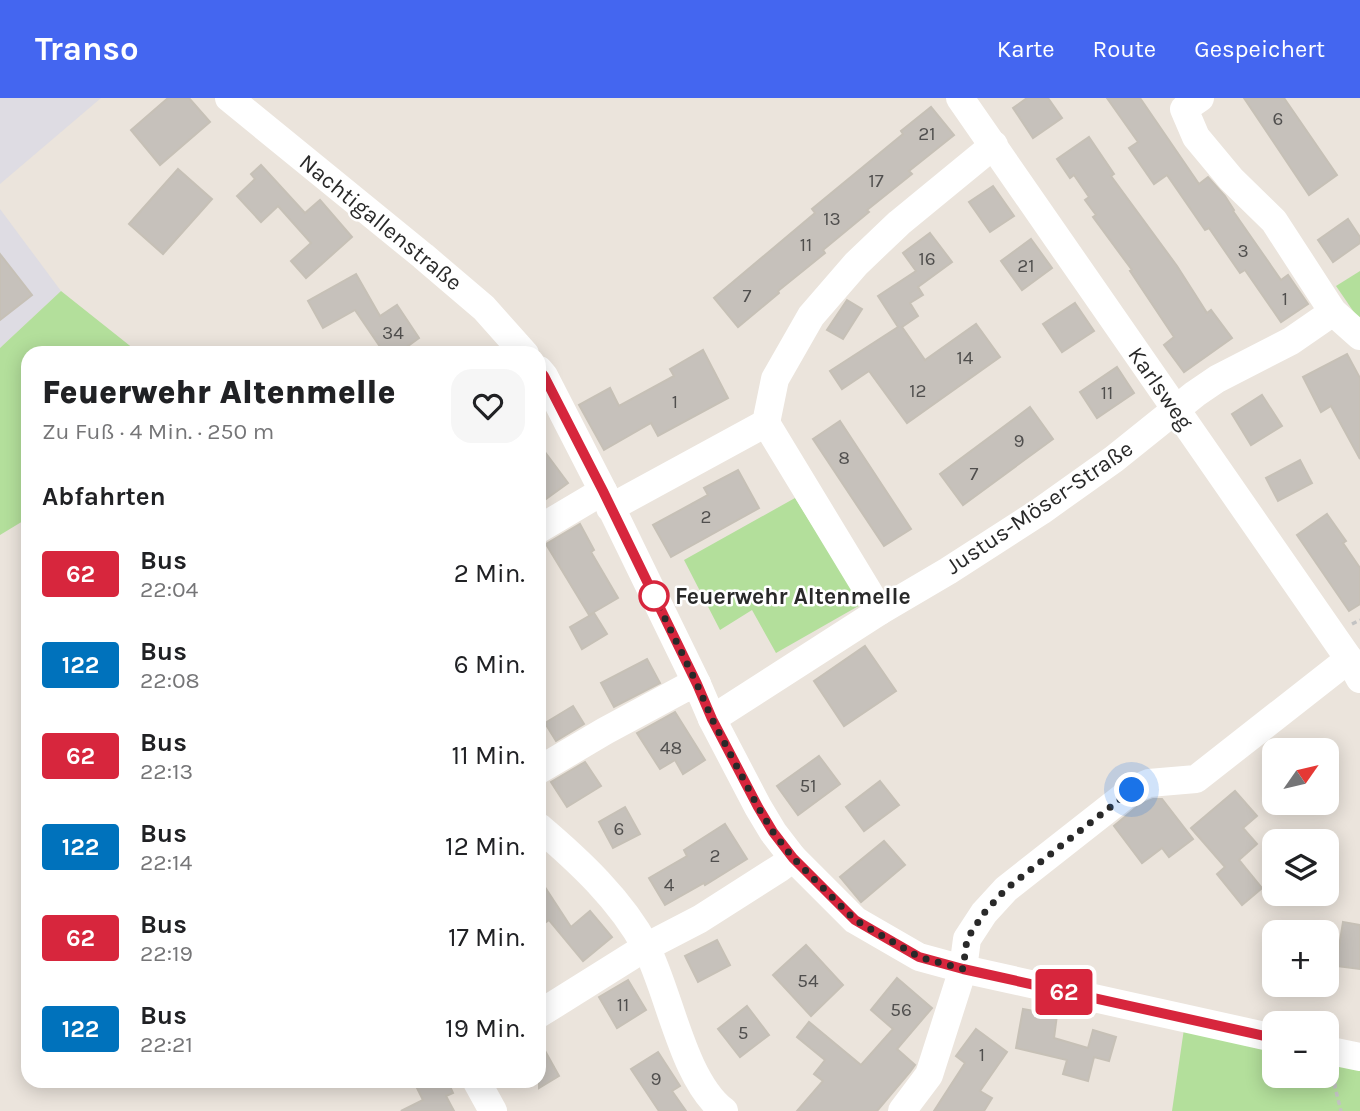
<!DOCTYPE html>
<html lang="de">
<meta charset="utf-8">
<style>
body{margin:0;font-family:Karla,sans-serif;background:#f6f6f6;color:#202124;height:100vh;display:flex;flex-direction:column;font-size:26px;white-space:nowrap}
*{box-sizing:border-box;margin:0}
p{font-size:23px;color:#757577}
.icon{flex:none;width:38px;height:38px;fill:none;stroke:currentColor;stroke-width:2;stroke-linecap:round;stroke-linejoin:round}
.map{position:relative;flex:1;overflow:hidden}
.drawer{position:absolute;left:21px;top:248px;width:525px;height:742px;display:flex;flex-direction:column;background:#fff;border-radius:21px;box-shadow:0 4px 18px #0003}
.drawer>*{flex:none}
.badge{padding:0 14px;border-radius:5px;font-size:24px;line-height:46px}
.needle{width:46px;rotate:56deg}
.fabs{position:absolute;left:1262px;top:640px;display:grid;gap:14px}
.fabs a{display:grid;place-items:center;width:77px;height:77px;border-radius:14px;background:#fff;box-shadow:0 4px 18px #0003;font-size:35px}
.you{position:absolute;width:35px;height:35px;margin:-18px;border:5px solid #fff;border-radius:50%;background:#1a73e8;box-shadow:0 0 0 10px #1a73e833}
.map>.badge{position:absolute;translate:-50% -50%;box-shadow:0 0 0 4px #fff}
h2{padding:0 21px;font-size:26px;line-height:63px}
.round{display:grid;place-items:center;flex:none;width:74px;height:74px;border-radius:21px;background:#f6f6f6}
.headline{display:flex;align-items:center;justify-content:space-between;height:119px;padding:0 21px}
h1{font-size:33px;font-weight:800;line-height:52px}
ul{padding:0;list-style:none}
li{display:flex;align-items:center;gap:21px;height:91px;padding:0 21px}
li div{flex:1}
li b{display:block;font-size:26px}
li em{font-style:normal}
li .badge{min-width:77px;font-weight:700;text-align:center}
header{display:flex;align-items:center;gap:42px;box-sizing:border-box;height:98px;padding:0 35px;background:#4466f0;color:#fff}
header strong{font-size:33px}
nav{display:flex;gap:38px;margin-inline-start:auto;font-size:24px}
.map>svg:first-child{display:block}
.industrial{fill:#dedce3}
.green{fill:#b3df9b}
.building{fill:#c6c1bb;stroke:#c6c0b6;stroke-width:2}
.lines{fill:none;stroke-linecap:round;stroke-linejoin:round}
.path{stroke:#c3c3c3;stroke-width:3.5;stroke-dasharray:5 3.5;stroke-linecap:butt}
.minor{stroke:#fff;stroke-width:28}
.line-casing{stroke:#fff;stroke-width:16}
.line{stroke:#d7263d;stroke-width:10}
.walk{stroke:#292929;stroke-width:7;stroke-dasharray:0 12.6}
.stop-dot{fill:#fff;stroke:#d7263d;stroke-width:3.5}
.labels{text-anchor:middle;stroke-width:5;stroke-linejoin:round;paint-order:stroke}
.number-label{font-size:19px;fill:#504f4e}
.street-label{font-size:23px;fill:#292929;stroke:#fff}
.stop-label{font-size:23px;font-weight:bold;fill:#292929;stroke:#fff;text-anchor:start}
</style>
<header>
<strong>Transo</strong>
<nav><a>Karte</a><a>Route</a><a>Gespeichert</a></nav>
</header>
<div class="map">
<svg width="1360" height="1013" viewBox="0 0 1360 1013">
<rect width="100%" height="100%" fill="#ebe4dc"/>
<!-- industrial -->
<g class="industrial">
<path d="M0,0h101l-101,86z"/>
<path d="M0,111l61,82 -61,57z"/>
</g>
<!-- green -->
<g class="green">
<path d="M1360,173v50l-24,-35z"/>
<path d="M61,193l78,62 -111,1v164l-28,17v-187z"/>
<path d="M795,400l67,106 -86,49 -24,-43 -32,20 -36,-70z"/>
<path d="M1185,924l89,23v31h52l1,-18 33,8v45h-188z"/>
</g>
<!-- building -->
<g class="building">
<path d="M168,0h21l21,24 -50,43 -29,-35z"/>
<path d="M1027,0h21l14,20 -29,20 -20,-30z"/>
<path d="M1107,0h33l59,86 9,-7 17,19 9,14 -1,1 48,69 7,-5 20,29 -27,18 -36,-52 -5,3 -31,-45 -4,2 -38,-55 -13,9 -25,-36 9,-6z"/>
<path d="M1244,0h40l53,77 -28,20z"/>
<path d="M931,9l23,28 -45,36 3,3 -45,36 2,2 -46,38 2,3 -47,38 1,2 -41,34 -24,-29 101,-85 -3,-4 91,-75 -2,-3z"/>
<path d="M1089,39l25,37 -3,2 66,90 30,47 4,-3 21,28 -48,34 -20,-27 10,-8 -44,-66 2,-1 -39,-53 3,-2 -11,-15 4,-3 -15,-22 -4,3 -13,-19z"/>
<path d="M261,67l44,48 15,-13 32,37 -46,41 -15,-17 20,-18 -33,-37 -17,16 -24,-26 18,-17 -4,-5z"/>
<path d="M178,71l34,30 -49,55 -34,-30z"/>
<path d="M993,88l21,30 -24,16 -21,-30z"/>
<path d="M1348,121l12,18v6l-27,19 -15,-22z"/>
<path d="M930,135l22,29 -34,25 5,8 -13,8 8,13 -16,11 23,33 51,-36 24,33 -93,66 -38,-52 -27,18 -12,-18 68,-44 -20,-31 38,-25 -13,-18z"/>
<path d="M1031,141l21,29 -30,22 -21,-29z"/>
<path d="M0,156l32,41 -32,25z"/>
<path d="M356,176l24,42 17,-11 22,33 -22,16h-12l-30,-44 -32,18 -15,-27z"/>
<path d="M847,202l15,9 -19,30 -16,-9z"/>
<path d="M1075,205l19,28 -32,21 -19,-28z"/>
<path d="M703,252l25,48 -70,38 -7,-13 -47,27 -25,-45 31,-17 9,18 55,-30 -4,-7z"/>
<path d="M1347,256l13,24v81l-29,-53 -10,6 -18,-35z"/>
<path d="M1117,269l17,26 -37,25 -17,-26z"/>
<path d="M1262,297l20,31 -31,19 -19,-31z"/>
<path d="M1030,309l23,32 -90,66 -23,-31z"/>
<path d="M840,323l71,108 -27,17 -71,-107z"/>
<path d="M539,346l29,39 -29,21z"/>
<path d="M1300,362l12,23 -34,18 -12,-23z"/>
<path d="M738,372l21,38 -88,49 -18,-32 55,-30 -4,-7z"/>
<path d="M1327,416l19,27 -3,2 17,25v36l-11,7 -52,-76z"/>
<path d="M580,426l14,26 -3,2 27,46 -29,17 -43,-71z"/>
<path d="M594,515l13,21 -25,15 -12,-22z"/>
<path d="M865,548l31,45 -52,35 -30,-45z"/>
<path d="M647,561l13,24 -46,24 -13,-24z"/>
<path d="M573,608l11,18 -28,17 -11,-18z"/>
<path d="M675,614l30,48 -22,14 -8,-14 -15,9 -23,-36z"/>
<path d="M819,658l21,28 -42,31 -21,-29z"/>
<path d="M585,664l16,24 -34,21 -16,-25z"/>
<path d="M880,683l19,24 -35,26 -18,-24z"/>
<path d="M1235,693l22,25 -14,12 14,16 -18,16 23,28 -20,17 -25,-31 8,-7 -34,-39z"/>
<path d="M1153,701h9l31,40 -24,18 -7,-9 -20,15 -28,-37 26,-22z"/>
<path d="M625,709l15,27 -27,14 -14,-26z"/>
<path d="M725,726l22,35 -42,26 -1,-2 -39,22 -16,-27 38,-22 -3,-6z"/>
<path d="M884,743l21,24 -44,37 -21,-25z"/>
<path d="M539,780l32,49 19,-16 22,26 -29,24 -34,-41 -10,7z"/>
<path d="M1343,824l17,3v44l-24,-3z"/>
<path d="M717,842l13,25 -32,17 -13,-26z"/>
<path d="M806,847l37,40 -32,31 -38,-41z"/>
<path d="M897,880l35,30 -35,41 18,16 -5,7 -33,39h-80l26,-30 -9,-7 11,-14 -28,-23 12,-15 52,43 32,-36 -22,-19z"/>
<path d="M628,882l18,30 -29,18 -18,-31z"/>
<path d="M747,908l22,29 -29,22 -22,-28z"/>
<path d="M1023,911l34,6 -3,23 34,10 5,-18 23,7 -7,24 -15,-4 -6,24 -25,-7 4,-14 -51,-12z"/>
<path d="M976,931l31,23 -27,39 12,7 -8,13h-50l31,-48 -9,-7z"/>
<path d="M539,942l20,36 -20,12z"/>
<path d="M658,954l22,34 -8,5 14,20h-27l-28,-42z"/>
<path d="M414,984h34l5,11 -7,3 8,15h-53l22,-11z"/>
</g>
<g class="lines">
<!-- path -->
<g class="path">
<path d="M1352,526l8,-4"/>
<path d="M1336,977l-1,12 6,24"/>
</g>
<!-- minor -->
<g class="minor">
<path d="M229,0l194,158 61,52 41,46"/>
<path d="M960,0l389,561 11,20"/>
<path d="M1200,0l-16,11 12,28 35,42 43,42 59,91 27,24"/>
<path d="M539,272l5,6 59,115 94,193 15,35 46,88 15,25 20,26 62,62 64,37 44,12 311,69"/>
<path d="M766,325l114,188"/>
<path d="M610,410l156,-85 9,-44 36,-63 45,-52 43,-41 95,-78"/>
<path d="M539,431l64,-38"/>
<path d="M712,621l168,-108 68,-40 93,-60 73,-52 81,-65 22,-15 74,-38 42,-29"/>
<path d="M539,672l66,-39 78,-42 14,-5"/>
<path d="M539,729c40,34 82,73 107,120 24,47 37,133 78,164"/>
<path d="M539,916l107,-67 54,-28 80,-51 13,-10"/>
<path d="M1326,952l34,7"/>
<path d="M477,984l16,29"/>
<path d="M902,1013l27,-36 34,-106 4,-30 17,-26 22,-24 126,-99 17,-7 47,-4 153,-120"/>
</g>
</g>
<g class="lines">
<defs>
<path id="line" d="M539,272l5,6 59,115 94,193 15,35 46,88 15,25 20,26 62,62 64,37 44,12 311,69"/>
</defs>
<!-- line casing -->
<use href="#line" class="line-casing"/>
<!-- line -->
<use href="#line" class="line"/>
<!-- walk -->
<path class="walk" d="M654,498l43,88 15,35 46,88 15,25 20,26 62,62 64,37 44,12 4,-30 17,-26 22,-24 126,-99"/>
</g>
<!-- markers -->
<circle class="stop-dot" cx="654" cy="498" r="14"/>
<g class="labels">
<!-- number labels -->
<g class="number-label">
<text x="1278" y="27">6</text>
<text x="927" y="42">21</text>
<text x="876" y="89">17</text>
<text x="832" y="127">13</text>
<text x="806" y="153">11</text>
<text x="1243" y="159">3</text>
<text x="927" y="167">16</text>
<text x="1026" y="174">21</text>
<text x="747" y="204">7</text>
<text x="1285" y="207">1</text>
<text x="393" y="241">34</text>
<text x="965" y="266">14</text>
<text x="918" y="299">12</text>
<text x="1107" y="301">11</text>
<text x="675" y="310">1</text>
<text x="1019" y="349">9</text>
<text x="844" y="366">8</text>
<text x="974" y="382">7</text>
<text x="706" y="425">2</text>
<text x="671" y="656">48</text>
<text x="808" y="694">51</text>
<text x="619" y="737">6</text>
<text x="715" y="764">2</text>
<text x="669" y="793">4</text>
<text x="808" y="889">54</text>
<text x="623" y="913">11</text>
<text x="901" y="918">56</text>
<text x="743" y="941">5</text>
<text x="982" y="963">1</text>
<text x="656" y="987">9</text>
</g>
<!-- street labels -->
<g class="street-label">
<text transform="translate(381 124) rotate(39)" y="8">Nachtigallenstraße</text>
<text transform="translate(1161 290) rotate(55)" y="8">Karlsweg</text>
<text transform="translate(1039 409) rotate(-34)" y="8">Justus-Möser-Straße</text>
</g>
<!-- stop labels -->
<g class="stop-label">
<text x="675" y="506">Feuerwehr Altenmelle</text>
</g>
</g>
</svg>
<div class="fabs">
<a><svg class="needle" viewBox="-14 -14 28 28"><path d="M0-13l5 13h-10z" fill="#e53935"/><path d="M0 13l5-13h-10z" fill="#757577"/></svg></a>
<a><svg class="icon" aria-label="layers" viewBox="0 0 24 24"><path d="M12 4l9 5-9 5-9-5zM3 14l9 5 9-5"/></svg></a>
<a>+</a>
<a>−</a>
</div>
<div class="you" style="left:1132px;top:692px"></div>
<b class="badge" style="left:1064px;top:894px;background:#d7263d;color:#fff">62</b>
<section class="drawer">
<div class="headline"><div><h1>Feuerwehr Altenmelle</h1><p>Zu Fuß · 4 Min. · 250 m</p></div><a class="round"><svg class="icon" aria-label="heart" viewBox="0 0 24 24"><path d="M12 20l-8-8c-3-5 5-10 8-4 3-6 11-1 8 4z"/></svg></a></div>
<h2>Abfahrten</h2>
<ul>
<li><span class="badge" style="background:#d7263d;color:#fff">62</span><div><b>Bus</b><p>22:04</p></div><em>2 Min.</em></li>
<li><span class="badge" style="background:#0072bc;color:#fff">122</span><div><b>Bus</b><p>22:08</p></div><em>6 Min.</em></li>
<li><span class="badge" style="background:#d7263d;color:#fff">62</span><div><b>Bus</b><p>22:13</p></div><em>11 Min.</em></li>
<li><span class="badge" style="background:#0072bc;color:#fff">122</span><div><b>Bus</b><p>22:14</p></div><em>12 Min.</em></li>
<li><span class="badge" style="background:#d7263d;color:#fff">62</span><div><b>Bus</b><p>22:19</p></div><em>17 Min.</em></li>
<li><span class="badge" style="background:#0072bc;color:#fff">122</span><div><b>Bus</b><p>22:21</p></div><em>19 Min.</em></li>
</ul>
</section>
</div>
